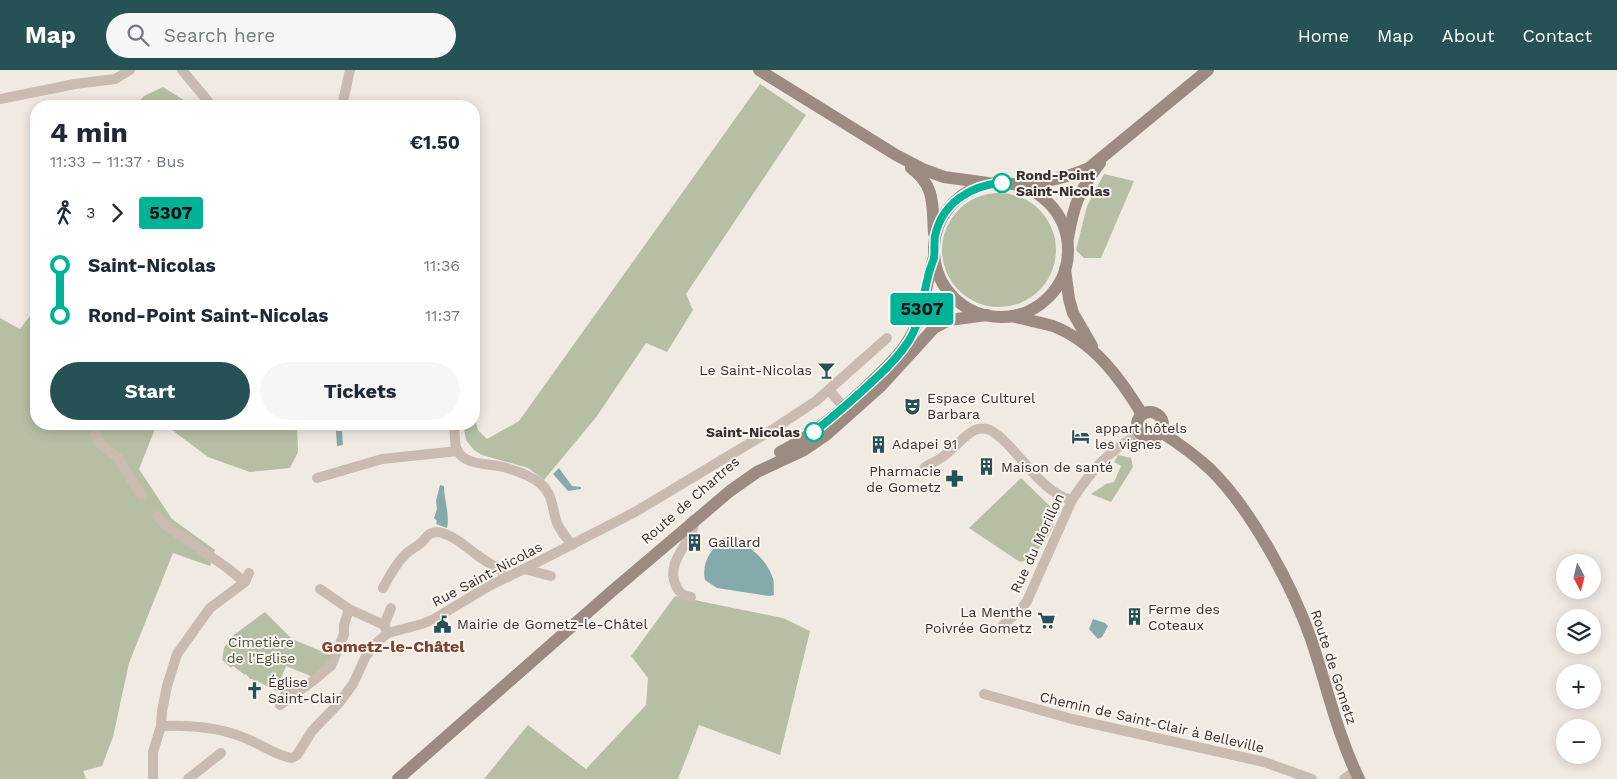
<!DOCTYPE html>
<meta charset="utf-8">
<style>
body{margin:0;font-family:"Work Sans",sans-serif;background:#f6f6f7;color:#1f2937;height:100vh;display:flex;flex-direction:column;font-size:19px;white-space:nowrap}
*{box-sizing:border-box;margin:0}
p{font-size:16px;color:#747a83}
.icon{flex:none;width:28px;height:28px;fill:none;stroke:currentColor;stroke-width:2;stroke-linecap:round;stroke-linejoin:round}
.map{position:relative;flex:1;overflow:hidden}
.side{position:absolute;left:30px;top:30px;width:450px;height:330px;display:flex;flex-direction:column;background:#fff;border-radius:20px;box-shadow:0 2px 12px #0003}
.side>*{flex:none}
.badge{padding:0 10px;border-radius:4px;font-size:18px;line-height:32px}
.needle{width:32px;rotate:173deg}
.tools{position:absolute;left:1556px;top:484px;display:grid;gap:10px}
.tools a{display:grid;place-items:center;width:45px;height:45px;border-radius:50%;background:#fff;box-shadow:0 2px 12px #0003;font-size:25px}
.map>.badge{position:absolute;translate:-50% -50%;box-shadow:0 0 0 2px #fff}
.legs{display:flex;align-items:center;gap:8px;height:55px;padding:0 20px;font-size:16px}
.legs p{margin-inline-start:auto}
.summary{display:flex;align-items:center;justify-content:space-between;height:85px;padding:0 20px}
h1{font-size:28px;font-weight:700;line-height:38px}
.action{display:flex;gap:10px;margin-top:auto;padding:10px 20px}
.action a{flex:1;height:58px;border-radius:30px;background:#265256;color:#fff;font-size:20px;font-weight:700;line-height:58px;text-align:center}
.action a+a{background:#f6f6f7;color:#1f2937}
ul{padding:0 20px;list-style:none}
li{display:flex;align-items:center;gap:18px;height:50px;font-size:19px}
li i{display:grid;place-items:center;width:8px;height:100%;margin:0 6px;background:currentColor}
li i::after{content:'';width:12px;height:12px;margin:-6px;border:4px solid;border-radius:50%;background:#fff}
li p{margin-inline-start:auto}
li:first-child i{background:linear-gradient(#0000 50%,currentColor 0)}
li:last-child i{background:linear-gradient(currentColor 50%,#0000 0)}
header{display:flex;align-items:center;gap:30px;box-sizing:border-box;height:70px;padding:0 25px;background:#265256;color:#fff}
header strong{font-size:24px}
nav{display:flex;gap:28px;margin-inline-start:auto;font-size:18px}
.search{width:350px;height:45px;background:#f6f6f7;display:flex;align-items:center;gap:12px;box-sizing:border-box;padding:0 18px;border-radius:28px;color:#747a83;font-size:19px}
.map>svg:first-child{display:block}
.green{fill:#b6bfa4}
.water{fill:#84aaab}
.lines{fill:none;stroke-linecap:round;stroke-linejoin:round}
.street{stroke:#c9bbaf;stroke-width:10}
.secondary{stroke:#9c8b81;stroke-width:12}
.line-1-casing{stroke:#fff;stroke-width:11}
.line-1{stroke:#00b397;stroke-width:8}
.stop-1-dot{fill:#fff;stroke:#00b397;stroke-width:2.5}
.labels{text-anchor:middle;stroke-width:4;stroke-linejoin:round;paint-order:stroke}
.stop-label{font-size:14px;font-weight:bold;fill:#38302c;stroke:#f9f4ef;text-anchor:start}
.poi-label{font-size:14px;fill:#38302c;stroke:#f9f4ef;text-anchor:start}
.street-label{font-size:14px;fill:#38302c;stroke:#f9f4ef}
.park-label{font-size:14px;fill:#485433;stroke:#f9f4ef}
.quarter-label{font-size:16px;font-weight:bold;fill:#7f422e;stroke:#f9f4ef}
</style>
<header>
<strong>Map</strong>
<div class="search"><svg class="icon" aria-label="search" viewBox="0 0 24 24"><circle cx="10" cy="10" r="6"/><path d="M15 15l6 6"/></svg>Search here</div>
<nav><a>Home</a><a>Map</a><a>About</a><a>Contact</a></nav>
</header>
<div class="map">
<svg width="1617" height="709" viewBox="0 0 1617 709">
<rect width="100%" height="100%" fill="#f1eae3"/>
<!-- green -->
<g class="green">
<path d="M760,14l46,31 -120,179 7,16 -26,42 -21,-9 -49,73 -53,64 -16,-12 -46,-13 -8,-5 -8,-10 -3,-16h11v-9l4,15 9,9 32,-18z"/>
<path d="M163,17l24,15 4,4h-56l9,-10z"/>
<path d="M1104,104l30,7 -33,77h-17l-8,-8 11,-44z"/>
<circle cx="999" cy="180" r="57"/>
<path d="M36,238v116h121l-18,45 33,50 43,31 -5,16 -37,-13 -44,110 -16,74 -11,29 -19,5 3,8h-86v-461l20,11z"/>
<path d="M164,354h133l1,28 -8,16 -40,4 -42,-15z"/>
<path d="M1118,385l13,3 2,9 -22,35 -20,-8 15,-10 8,-2 7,-16 -7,-4z"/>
<path d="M1021,408l35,34c-1,15 -9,28 -19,39l-1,7 -16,4 -51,-34z"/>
<path d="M675,526l108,22 27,13 -30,124 -81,-30 -21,54h-194l44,-54 58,44 60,-64 2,-27 -17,-22z"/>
<path d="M265,542l27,27 41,17 -9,13 -11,8 -27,-11 -10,25 -19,-10 -3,1 -2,-1 1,-2h-3l-4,-5 -1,1 -12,-9 -2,2 -9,-8 2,-12 7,-11z"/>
<path d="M284,611l14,6 -10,10 -8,-3z"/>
</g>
<!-- water -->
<g class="water">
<path d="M336,361h6l1,14 -6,1z"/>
<path d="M559,398l13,18 9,1v2l-13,2 -15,-17z"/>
<path d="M440,415l4,1c0,14 6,28 3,42l-11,-4 1,-3 -3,-3 3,-9 -1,-8z"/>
<path d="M725,467c20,4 40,20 47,39 3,5 1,13 2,19l-5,1 -52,-8 -12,-8c-4,-18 7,-32 20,-43z"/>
<path d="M1093,549l12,4 3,3 -6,11 -4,2 -9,-10z"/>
</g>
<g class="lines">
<!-- street -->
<g class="street">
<path d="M182,0l30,36"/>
<path d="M0,29l75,-15 40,-5 15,-9"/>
<path d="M342,36l8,-36"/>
<path d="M829,320l19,22"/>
<path d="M454,354c1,8 0,19 3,26 8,16 31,13 46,17 12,3 28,9 38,17 12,10 11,25 16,39 3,8 10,15 15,22"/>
<path d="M95,362l5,12 18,14 23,37"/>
<path d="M925,397c7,-4 14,-7 20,-12 10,-7 19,-20 30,-25 4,-2 11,-2 15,0 27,15 50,64 82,70"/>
<path d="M317,408l65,-19 76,-8"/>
<path d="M157,446l8,9 61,42 19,15"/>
<path d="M524,499l27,7"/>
<path d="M383,518c6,-11 12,-23 21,-32 5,-6 13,-9 18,-14 5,-5 6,-10 15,-10 14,1 29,15 40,23 10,8 22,12 31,22"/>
<path d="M320,519l29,20 35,16 4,8"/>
<path d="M691,527c-8,-1 -12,-4 -15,-11 -13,-27 23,-49 17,-66"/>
<path d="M384,555l7,-17"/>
<path d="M1003,555l19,-17 5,-7 45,-101c18,-28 38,-51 68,-66"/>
<path d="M984,624l88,25 192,43 48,17"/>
<path d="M280,635l34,-25 17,-14 13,-32v-9l5,-16"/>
<path d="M161,656c28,-1 58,1 84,12 16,6 31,18 47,20l5,-3 15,-24 27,-28 14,-19 13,-28 9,-12 13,-11 34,-9 12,-5 55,-33 35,-17 111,-57 140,-84 41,-27 71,-63"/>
<path d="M153,709v-27l8,-26 1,-15 5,-25 10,-32 33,-46 35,-26 4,-9"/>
<path d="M188,709l33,-26"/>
<path d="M1344,709l11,-8"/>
</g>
<!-- secondary -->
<g class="secondary">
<path d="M759,0l137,85 29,15 19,7 44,6"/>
<path d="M911,98c25,18 21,38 23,65"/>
<circle cx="1001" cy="180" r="67"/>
<path d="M1020,116c24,-4 46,-8 69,-18l119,-98"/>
<path d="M1068,168c6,-34 11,-47 32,-75"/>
<path d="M1065,199l4,30 4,14 19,33"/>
<path d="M1012,246c14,4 28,6 41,10 41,16 67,52 89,88"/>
<circle cx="1150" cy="355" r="13"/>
<path d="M1161,362c17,11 34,23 49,37 41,40 82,116 101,170 16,47 26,95 48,140"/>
<path d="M780,382c34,-17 63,-43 90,-69 16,-15 32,-30 42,-49 13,-24 14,-52 22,-77"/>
<path d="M398,709l213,-187 119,-101 27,-19 47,-22 22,-15 55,-49 53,-58 15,-8 38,-5"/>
</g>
</g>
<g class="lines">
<defs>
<path id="line-1" d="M814,362c21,-17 41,-34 61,-53 12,-11 24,-23 33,-37 13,-20 14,-43 20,-65 1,-7 4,-12 6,-19 1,-7 0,-15 1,-22 7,-33 36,-51 67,-53"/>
</defs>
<!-- line-1 casing -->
<use href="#line-1" class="line-1-casing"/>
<!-- line-1 -->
<use href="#line-1" class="line-1"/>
</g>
<!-- icons -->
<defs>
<symbol id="bar-bare" viewBox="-9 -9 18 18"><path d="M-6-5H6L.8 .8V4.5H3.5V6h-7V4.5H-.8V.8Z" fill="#265256" stroke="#f9f4ef" stroke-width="2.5" paint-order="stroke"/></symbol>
<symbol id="theatre-bare" viewBox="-9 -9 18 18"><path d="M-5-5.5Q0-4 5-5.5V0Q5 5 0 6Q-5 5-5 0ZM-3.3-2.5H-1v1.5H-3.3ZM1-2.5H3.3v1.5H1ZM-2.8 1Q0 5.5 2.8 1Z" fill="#265256" stroke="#f9f4ef" stroke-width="2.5" paint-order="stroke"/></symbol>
<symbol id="hotel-bare" viewBox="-9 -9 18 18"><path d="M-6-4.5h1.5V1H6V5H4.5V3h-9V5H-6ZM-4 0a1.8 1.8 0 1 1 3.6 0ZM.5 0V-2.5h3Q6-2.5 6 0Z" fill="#265256" stroke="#f9f4ef" stroke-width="2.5" paint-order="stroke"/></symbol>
<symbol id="building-bare" viewBox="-9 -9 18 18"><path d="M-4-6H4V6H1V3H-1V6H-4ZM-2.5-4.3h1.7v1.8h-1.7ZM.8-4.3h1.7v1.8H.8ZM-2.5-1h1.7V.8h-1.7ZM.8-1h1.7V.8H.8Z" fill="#265256" stroke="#f9f4ef" stroke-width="2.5" paint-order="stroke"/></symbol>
<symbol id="pharmacy-bare" viewBox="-9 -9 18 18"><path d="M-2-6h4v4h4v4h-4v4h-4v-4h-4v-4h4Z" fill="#265256" stroke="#f9f4ef" stroke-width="2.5" paint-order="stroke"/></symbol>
<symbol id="supermarket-bare" viewBox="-9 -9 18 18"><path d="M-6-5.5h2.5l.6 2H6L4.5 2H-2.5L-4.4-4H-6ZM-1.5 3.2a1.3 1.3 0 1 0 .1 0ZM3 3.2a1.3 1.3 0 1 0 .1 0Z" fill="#265256" stroke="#f9f4ef" stroke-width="2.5" paint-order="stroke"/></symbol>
<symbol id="civic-bare" viewBox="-9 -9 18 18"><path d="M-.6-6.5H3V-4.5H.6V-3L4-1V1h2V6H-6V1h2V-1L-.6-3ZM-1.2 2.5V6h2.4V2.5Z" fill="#265256" stroke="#f9f4ef" stroke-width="2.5" paint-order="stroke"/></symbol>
<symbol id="church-bare" viewBox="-9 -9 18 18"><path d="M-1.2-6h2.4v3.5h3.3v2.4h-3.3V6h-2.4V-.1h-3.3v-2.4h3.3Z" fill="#265256" stroke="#f9f4ef" stroke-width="2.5" paint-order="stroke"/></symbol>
</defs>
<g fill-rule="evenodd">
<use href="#bar-bare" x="814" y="288" width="25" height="25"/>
<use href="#theatre-bare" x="900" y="324" width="25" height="25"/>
<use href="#hotel-bare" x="1068" y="354" width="25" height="25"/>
<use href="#building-bare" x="866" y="362" width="25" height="25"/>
<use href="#building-bare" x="974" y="384" width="25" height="25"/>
<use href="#pharmacy-bare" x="942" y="396" width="25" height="25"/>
<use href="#building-bare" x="682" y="460" width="25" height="25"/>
<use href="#building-bare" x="1122" y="534" width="25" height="25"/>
<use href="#supermarket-bare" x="1034" y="538" width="25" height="25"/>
<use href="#civic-bare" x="430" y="542" width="25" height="25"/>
<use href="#church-bare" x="242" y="608" width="25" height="25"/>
</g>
<!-- markers -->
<g class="stop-1-dot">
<circle cx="1002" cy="113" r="9"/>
<circle cx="814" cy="362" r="9"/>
</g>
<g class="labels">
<!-- stop labels -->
<g class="stop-label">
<text x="1016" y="110">Rond-Point<tspan x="1016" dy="16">Saint-Nicolas</tspan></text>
<text x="800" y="367" text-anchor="end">Saint-Nicolas</text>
</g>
<!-- poi labels -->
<g class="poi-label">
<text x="812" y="305" text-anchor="end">Le Saint-Nicolas</text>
<text x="927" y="333">Espace Culturel<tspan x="927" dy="16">Barbara</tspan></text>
<text x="1095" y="363">appart hôtels<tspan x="1095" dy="16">les vignes</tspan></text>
<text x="892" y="379">Adapei 91</text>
<text x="1001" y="402">Maison de santé</text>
<text x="941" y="406" text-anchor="end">Pharmacie<tspan x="941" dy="16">de Gometz</tspan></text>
<text x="708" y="477">Gaillard</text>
<text x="1148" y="544">Ferme des<tspan x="1148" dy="16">Coteaux</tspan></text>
<text x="1032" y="547" text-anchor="end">La Menthe<tspan x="1032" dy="16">Poivrée Gometz</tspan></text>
<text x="457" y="559">Mairie de Gometz-le-Châtel</text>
<text x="268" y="617">Église<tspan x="268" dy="16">Saint-Clair</tspan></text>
</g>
<!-- street labels -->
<g class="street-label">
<text transform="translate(690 430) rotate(-41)" y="5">Route de Chartres</text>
<text transform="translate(1037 473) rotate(-65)" y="5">Rue du Morillon</text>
<text transform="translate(487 504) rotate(-28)" y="5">Rue Saint-Nicolas</text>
<text transform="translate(1334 597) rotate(72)" y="5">Route de Gometz</text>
<text transform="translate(1152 652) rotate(13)" y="5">Chemin de Saint-Clair à Belleville</text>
</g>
<!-- park labels -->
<g class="park-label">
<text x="261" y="577">Cimetière<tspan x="261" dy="16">de l'Eglise</tspan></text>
</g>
<!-- quarter labels -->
<g class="quarter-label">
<text x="393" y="582">Gometz-le-Châtel</text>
</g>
</g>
</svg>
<div class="tools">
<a><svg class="needle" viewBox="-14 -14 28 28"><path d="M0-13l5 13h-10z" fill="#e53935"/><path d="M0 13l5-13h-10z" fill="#747a83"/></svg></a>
<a><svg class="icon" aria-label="layers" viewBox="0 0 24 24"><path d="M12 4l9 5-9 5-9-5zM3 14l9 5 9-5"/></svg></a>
<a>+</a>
<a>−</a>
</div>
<b class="badge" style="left:922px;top:239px;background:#00b397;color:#111">5307</b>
<section class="side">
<div class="summary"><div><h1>4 min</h1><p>11:33 – 11:37 · Bus</p></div><b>€1.50</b></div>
<div class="legs"><svg class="icon" aria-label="walk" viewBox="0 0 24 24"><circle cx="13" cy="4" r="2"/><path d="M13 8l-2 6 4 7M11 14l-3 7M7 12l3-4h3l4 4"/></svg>3<svg class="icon" aria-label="forward" viewBox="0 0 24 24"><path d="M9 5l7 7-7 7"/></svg><b class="badge" style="background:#00b397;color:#111">5307</b></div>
<ul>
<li><i style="color:#00b397"></i><b>Saint-Nicolas</b><p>11:36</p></li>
<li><i style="color:#00b397"></i><b>Rond-Point Saint-Nicolas</b><p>11:37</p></li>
</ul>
<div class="action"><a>Start</a><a>Tickets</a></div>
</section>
</div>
